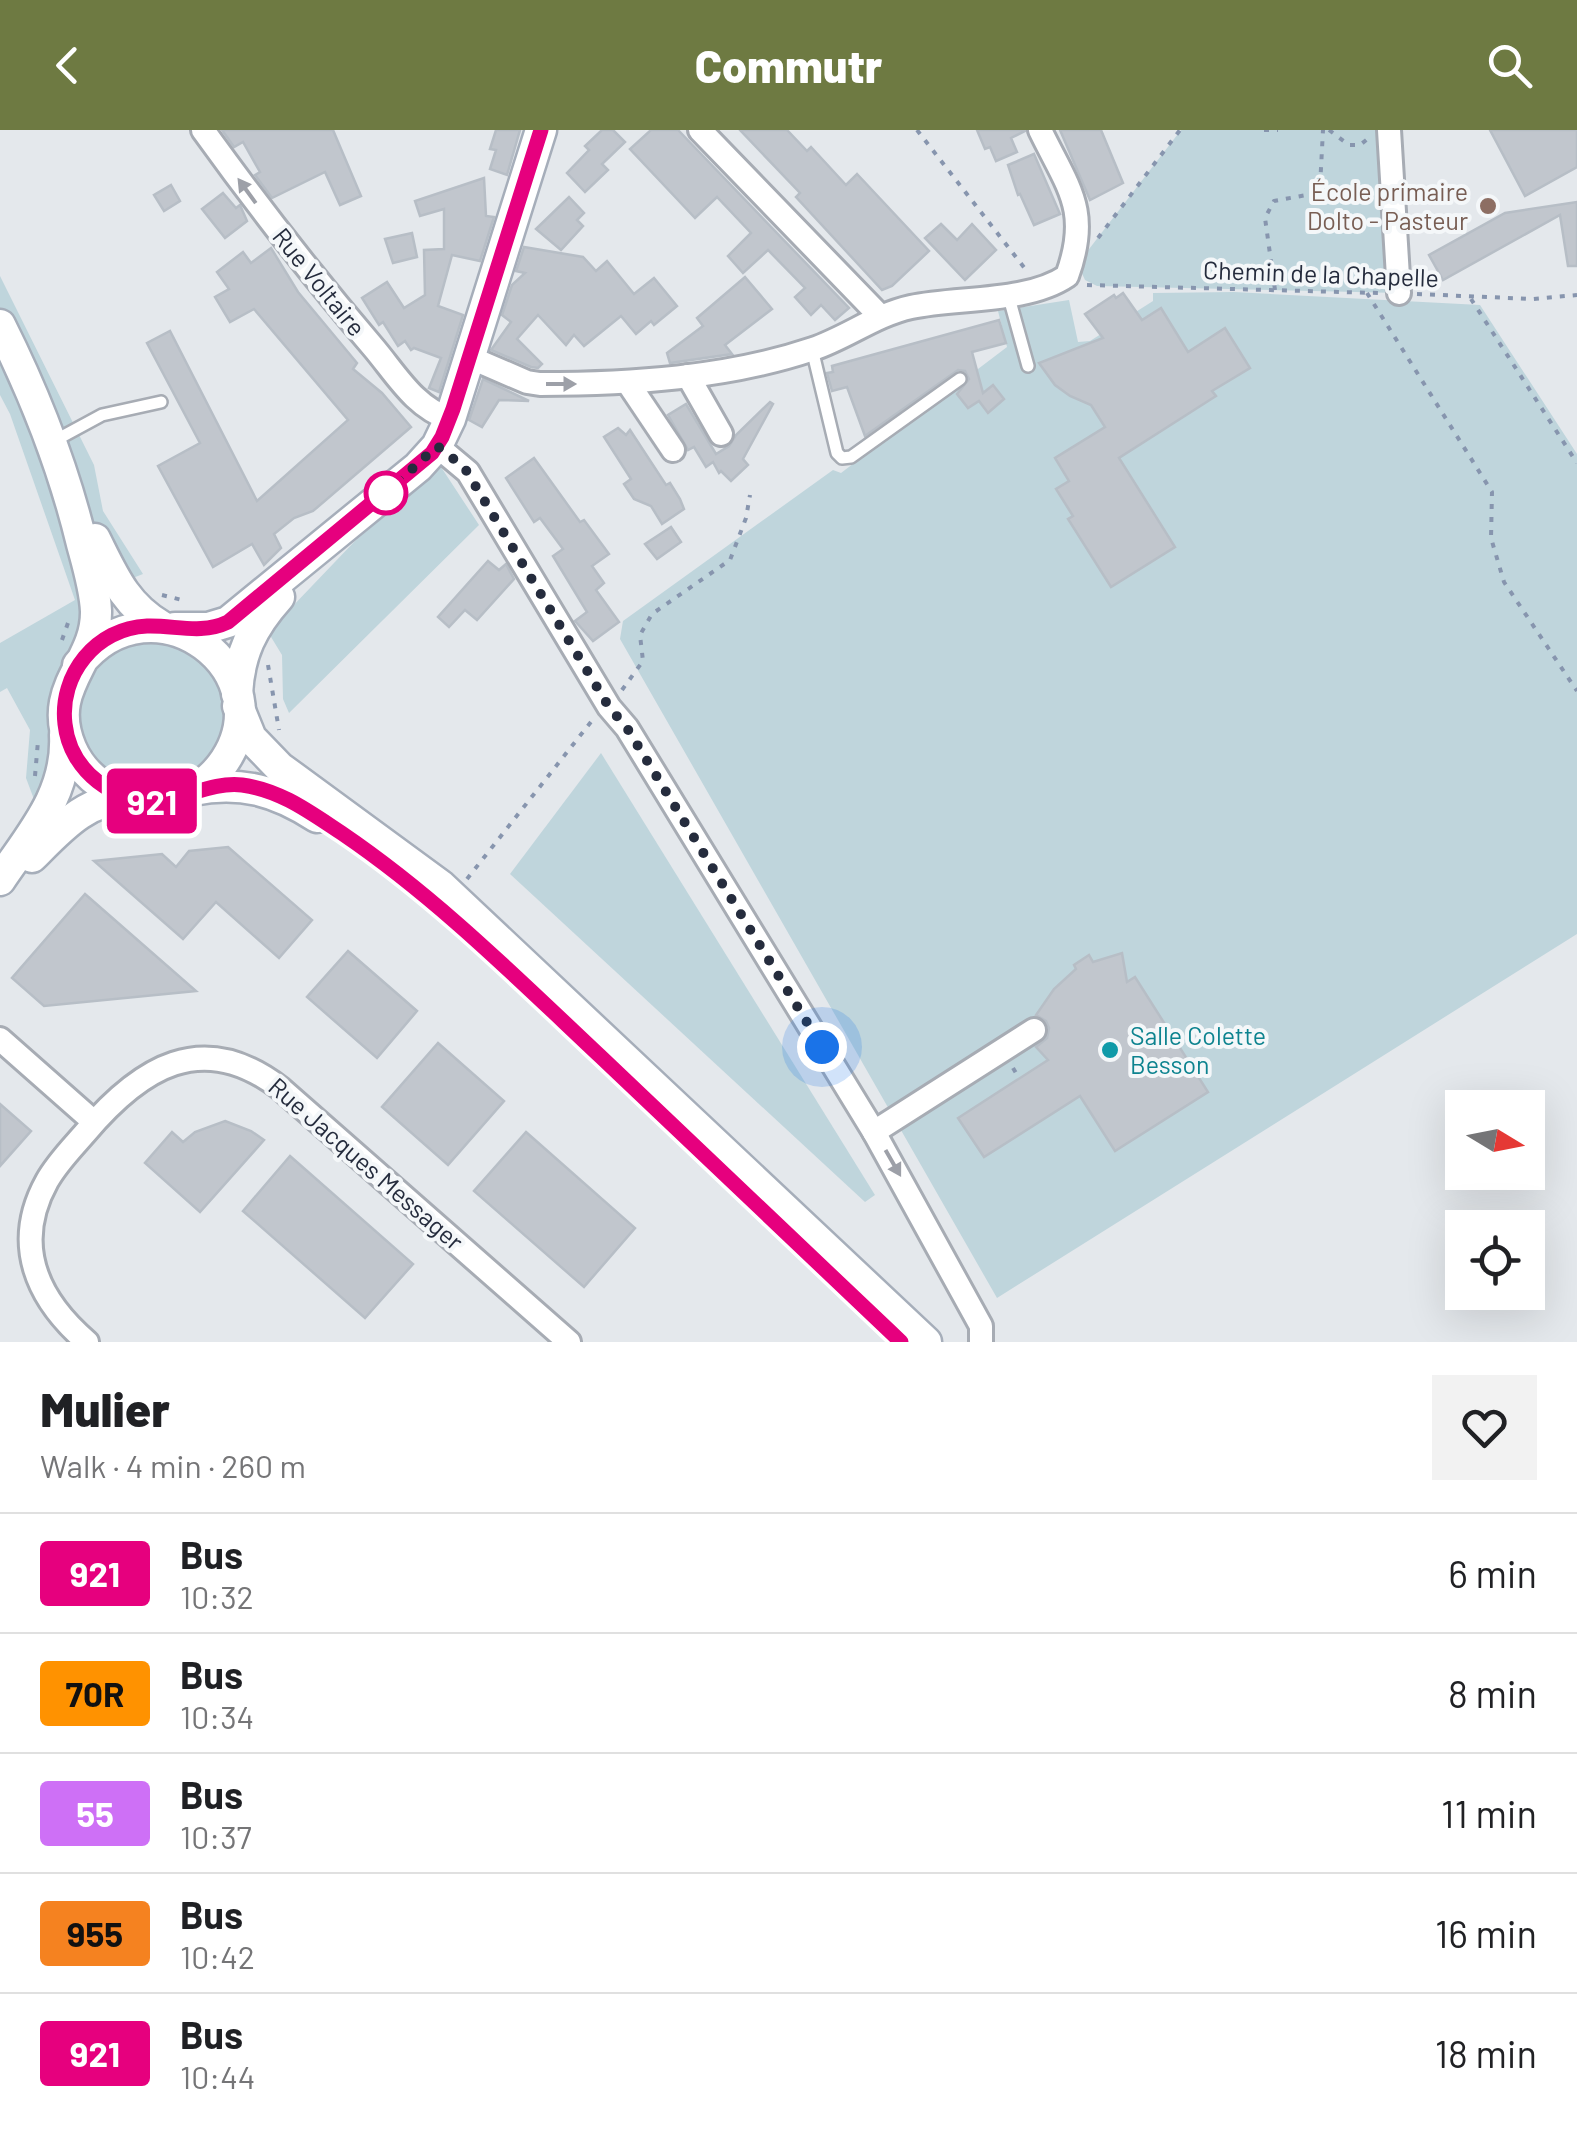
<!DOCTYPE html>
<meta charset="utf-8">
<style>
body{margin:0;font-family:Barlow,sans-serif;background:#f2f2f2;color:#202124;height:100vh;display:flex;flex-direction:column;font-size:38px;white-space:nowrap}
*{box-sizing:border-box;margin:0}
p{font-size:32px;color:#757577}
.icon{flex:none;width:55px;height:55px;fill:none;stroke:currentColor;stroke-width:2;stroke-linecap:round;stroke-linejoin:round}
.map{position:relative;height:1212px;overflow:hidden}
.details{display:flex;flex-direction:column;background:#fff;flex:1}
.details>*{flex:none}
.badge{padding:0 20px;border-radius:8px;font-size:35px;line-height:65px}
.needle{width:65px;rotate:100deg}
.buttons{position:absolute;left:1445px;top:960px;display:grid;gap:20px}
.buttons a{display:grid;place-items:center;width:100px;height:100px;border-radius:0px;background:#fff;box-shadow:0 10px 40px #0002;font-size:50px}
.you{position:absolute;width:50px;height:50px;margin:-25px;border:8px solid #fff;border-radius:50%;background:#1a73e8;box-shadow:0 0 0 15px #1a73e833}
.map>.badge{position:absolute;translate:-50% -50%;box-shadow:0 0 0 5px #fff}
.round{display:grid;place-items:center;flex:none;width:105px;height:105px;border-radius:0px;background:#f2f2f2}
.overview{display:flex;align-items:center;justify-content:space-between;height:170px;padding:0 40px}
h1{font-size:48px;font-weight:800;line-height:75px}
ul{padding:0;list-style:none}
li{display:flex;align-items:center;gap:30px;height:120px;padding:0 40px;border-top:2px solid #e0e0e0}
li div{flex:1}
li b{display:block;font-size:38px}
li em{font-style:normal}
li .badge{min-width:110px;font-weight:700;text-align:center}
header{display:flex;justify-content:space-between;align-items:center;height:130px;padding:0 40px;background:#6e7a42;color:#fff;font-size:45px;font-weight:800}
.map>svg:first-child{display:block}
.green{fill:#bfd5dc}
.building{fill:#c1c6cd;stroke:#b7bec6;stroke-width:2.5}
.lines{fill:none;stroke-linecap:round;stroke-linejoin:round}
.lane-casing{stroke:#a7acb4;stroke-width:16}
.street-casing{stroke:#a7acb4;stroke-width:28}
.secondary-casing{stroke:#a6aeba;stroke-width:35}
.path{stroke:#8795ae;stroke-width:4;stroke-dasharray:5 8;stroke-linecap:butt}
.lane{stroke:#fff;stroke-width:11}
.street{stroke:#fff;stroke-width:22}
.secondary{stroke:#fff;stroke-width:30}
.oneway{fill:#9da0a8}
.line-casing{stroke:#fff;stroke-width:22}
.line{stroke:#e6007e;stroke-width:15}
.walk{stroke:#252c3d;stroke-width:10;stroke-dasharray:0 18}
.education-dot{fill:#8d6e63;stroke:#f4f7f9;stroke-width:4}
.stop-dot{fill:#fff;stroke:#e6007e;stroke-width:5}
.culture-dot{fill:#0f9aa8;stroke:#f4f7f9;stroke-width:4}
.labels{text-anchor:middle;stroke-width:8;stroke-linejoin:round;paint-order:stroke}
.education-label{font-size:25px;fill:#785e54;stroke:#f4f7f9;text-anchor:end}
.street-label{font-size:25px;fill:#252c3d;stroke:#f4f7f9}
.culture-label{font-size:25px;fill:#0d838f;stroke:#f4f7f9;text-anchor:start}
</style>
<header><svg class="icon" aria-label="back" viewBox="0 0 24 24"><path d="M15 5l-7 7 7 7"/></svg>Commutr<svg class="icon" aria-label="search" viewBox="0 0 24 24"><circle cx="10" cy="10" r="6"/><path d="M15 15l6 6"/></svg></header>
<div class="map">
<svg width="1577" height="1212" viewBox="0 0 1577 1212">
<rect width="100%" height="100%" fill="#e4e8ec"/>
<!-- green -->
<g class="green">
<path d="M1181,0h208l10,163 -302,-7 -12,-6 -6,-13 7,-14z"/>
<path d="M0,146l94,189 9,46 40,63 -56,22 -13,55 -14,21 -9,40 4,33 -17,65 -12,-32 4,-48 -23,-42 -7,4v-49l75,-43 -65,-186 -10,-19z"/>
<path d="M1234,162l246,13 97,149v480l-580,364 -377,-659 3,-18 210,-151 8,3 166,-126 -9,-36 71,-11 9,42 12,-1 63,-40v-8z"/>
<path d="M441,337l38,58 -190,188 -6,-14 -1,-44 -14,-23 87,-91z"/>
<circle cx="152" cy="584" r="73"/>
<path d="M601,623l274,442 -10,7 -355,-328z"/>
</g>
<!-- building -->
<g class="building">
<path d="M222,0h111l28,66 -21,9 -15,-33 -53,26 -17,-23 5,-3 -17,-30 -9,5z"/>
<path d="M496,0h24l-13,45 -17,-6 6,-19 -6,-1z"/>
<path d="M602,0h11l12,12 -23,22 6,6 -23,22 -18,-19 22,-23 -4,-4z"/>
<path d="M651,0h27l171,178 -14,12 -14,-15 -10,10 -16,-18 10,-9 -37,-38 -25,23 -15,-17 23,-23 -34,-36 -22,21 -65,-69z"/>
<path d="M740,0h47l20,21 4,-4 35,38 11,-11 72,77 -37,35 -10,4 -86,-93 4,-4z"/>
<path d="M977,0h48v1l-14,7 6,14 -21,9 -6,-14 -5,2z"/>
<path d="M1060,0h41l22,53 -33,17z"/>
<path d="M1490,0h87v37l-52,29z"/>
<path d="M1034,24l26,60 -26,11 -14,-31 -2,1 -10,-30z"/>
<path d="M484,48l2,38 8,1 -14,44 -28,-6 -14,51 25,9 -24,77 -10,-4 12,-30 -27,-10 -3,2 -6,-9 -7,5 -15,-24 -4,3 -17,-27 25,-16 17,26 21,-13 -1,-45 20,-1v-40l-24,7 -5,-15z"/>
<path d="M171,55l9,16 -16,10 -10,-16z"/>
<path d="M223,63l13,15 4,-3 7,16 -22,17 -23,-29z"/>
<path d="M569,67l15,16 -7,7 6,6 -22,24 -25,-21z"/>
<path d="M1577,72v64h-9l-8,-51 -117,65 -14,-25 76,-42z"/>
<path d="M941,94l16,16 15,-16 24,26 -31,30 -40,-42z"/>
<path d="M412,103l5,24 -24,6 -8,-24z"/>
<path d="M524,117l59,10 13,14 11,-10 27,33 20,-16 23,28 -23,19 -3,-4 -15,13 -15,-18 -37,30 -10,-11 -8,10 -28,-30 -21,24 25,25 -4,4 -7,-1 -40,-17 20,-28 -9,-7 10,-30 13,-12 -9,-2z"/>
<path d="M271,118l27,44 59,71 -4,6 29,24 29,34 -98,84 -19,7 -20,16 7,14 -17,17 -12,-21 -39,23 -55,-101 42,-23 -53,-100 23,-12 87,170 91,-81 -94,-111 -24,13 -15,-25 14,-8 -12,-17 26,-20 8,11z"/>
<path d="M745,147l27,32 -47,36 7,9 -62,9 -3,-10 36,-27 -6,-8z"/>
<path d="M1123,163l19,27 19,-12 27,44 37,-24 25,40 -38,23 4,5 -97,62 56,89 -64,40 -43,-68 5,-3 -17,-27 13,-8 -14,-23 50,-31 -14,-22 -21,-9 -15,-11 -16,-22 64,-25 -18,-24 29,-19 2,3z"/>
<path d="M999,190l7,23 -34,9 11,41 10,-8 11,14 -16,14 -9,-12 -11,7 -11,-14 12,-15 -4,-8 -7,-1 -93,66 -18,-49 -15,4 -5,-18 6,-1 -1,-6z"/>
<path d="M483,249l17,8 29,14 -30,-1 -17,27 -13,-7z"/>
<path d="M770,272l3,2 -30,55 5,6 -17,16 -10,-10 -2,2 -6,-11 -7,5 -12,-20 -6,3 -20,-35 18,-11 30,50 13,-8 7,-11z"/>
<path d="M618,298l8,7 4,-5 36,55 4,-2 10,16 4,10 -22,15 -11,-18 -17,-7 -10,-15 7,-5 -27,-42z"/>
<path d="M534,328l46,64 4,-2 25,34 -17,12 12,17 -8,7 23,32 -26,19 -18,-20 12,-9 -34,-56 10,-7 -23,-31 -6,4 -28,-44z"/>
<path d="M671,397l10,15 -24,17 -12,-15z"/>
<path d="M488,431l11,9 7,-6 8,15 -37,41 -12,-10 -16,17 -11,-10z"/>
<path d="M228,717l84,73 -33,38 -63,-56 -33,37 -89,-78 68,-7 14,13 13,-16z"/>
<path d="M85,764l111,97 -152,15 -32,-28z"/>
<path d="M348,821l69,60 -40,47 -70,-61z"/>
<path d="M1122,823l5,29 8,-5 73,115 -93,59 -35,-55 -96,61 -26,-39 90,-58 -12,-13 11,-9 2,-10 -3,-7 -10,-6 18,-26 22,-20 -2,-4 15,-10 4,7z"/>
<path d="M438,913l66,58 -56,64 -66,-58z"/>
<path d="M0,974l31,27 -31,35z"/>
<path d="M225,991l26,10 13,9 -64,72 -55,-49 27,-31 11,10 12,-10z"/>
<path d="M526,1002l109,96 -51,59 -110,-96z"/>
<path d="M290,1026l123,108 -48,54 -122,-107z"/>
</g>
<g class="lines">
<defs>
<g id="lane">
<path d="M1008,164l20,72"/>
<path d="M812,219l25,104 5,5 9,-1 109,-78"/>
<path d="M54,311l48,-26 59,-13"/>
</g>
<g id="street">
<path d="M203,0c54,75 110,147 170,217 23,27 41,60 77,72"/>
<path d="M700,0l179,185"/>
<path d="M1389,0l10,163"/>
<path d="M469,227l58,25 13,2c90,0 187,-6 273,-35 35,-12 62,-34 98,-42 48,-10 116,-4 156,-31 24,-66 1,-88 -27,-146"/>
<path d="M688,246l33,58"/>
<path d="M628,253l45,67"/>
<path d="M437,316l31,26 141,235 18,21 247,404 107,194v16"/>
<path d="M0,909l94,83"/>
<path d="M874,1002l160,-102"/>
<path d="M87,1212c-50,-43 -75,-98 -40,-161 10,-18 25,-33 38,-48 55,-65 117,-105 195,-45l289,254"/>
</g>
<g id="secondary">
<path d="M0,195c35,70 64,144 82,219 6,22 13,45 14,67 1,53 -51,76 -25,137 26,60 110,70 150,18 69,-92 -67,-197 -143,-101"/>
<path d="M95,409c18,36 30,66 66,87"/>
<path d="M175,498h33l20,-6 190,-155 19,-21 13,-27 91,-289"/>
<path d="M237,564c2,-40 15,-67 42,-97"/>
<path d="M238,576l13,32 28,29 161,118 486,457"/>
<path d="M193,660c47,-10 84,1 124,27"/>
<path d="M32,727c29,-29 55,-59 98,-59"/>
<path d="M0,750c31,-46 68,-86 65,-145"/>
</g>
</defs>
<!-- lane casing -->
<use href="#lane" class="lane-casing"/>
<!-- street casing -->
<use href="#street" class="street-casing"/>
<!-- secondary casing -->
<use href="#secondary" class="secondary-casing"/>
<!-- path -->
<g class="path">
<path d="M917,0l109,140"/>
<path d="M1264,0h14"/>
<path d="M1329,0l20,15h11l10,-8"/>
<path d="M1098,108l82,-108"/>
<path d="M1087,155l291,8"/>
<path d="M1275,160l-10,-72 9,-17 38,-7 8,-7 3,-57"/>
<path d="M1367,163l125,199 -1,46 13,44 73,109"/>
<path d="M1417,164l116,5 44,-4"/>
<path d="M1471,169l106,164"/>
<path d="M162,465l24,6"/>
<path d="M62,510l7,-20"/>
<path d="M268,535l11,65"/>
<path d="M622,560l21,-29 -3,-26 12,-21 78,-54 16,-42 4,-23"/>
<path d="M35,646l3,-35"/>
<path d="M467,749l127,-161"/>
<path d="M1013,938l6,10"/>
</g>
<!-- lane -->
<use href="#lane" class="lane"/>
<!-- street -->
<use href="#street" class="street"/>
<!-- secondary -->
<use href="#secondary" class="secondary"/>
</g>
<!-- one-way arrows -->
<defs><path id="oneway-solid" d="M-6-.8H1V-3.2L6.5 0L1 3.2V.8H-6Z" transform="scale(2.5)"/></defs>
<g class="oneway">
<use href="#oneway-solid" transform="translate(247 61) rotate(-126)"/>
<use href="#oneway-solid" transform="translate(561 254)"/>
<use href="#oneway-solid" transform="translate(893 1033) rotate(60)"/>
</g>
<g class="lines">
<defs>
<path id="line" d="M541,0l-88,279 -11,28 -10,16 -204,169c-27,13 -53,3 -81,4 -51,2 -88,49 -82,98 5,47 50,81 96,76 28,-3 51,-18 81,-15 39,5 69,28 101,49 94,64 174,144 257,222 100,95 201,190 301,286"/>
</defs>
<!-- line casing -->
<use href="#line" class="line-casing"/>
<!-- line -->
<use href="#line" class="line"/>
<!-- walk -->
<path class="walk" d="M386,363l51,-47 27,21 145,240 18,21 195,319"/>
</g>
<!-- markers -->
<circle class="education-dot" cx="1488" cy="76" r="10"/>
<circle class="stop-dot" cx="386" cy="363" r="20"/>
<circle class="culture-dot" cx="1110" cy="920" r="10"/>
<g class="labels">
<!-- education labels -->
<g class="education-label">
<text x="1468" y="71">École primaire<tspan x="1468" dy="29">Dolto - Pasteur</tspan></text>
</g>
<!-- street labels -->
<g class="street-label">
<text transform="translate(1321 144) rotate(2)" y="9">Chemin de la Chapelle</text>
<text transform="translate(319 152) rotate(51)" y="9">Rue Voltaire</text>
<text transform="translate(366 1034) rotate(41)" y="9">Rue Jacques Messager</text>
</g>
<!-- culture labels -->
<g class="culture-label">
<text x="1130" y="915">Salle Colette<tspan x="1130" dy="29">Besson</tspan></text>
</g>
</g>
</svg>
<div class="buttons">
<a><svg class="needle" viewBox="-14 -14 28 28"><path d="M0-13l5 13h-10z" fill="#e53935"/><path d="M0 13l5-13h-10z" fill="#757577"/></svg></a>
<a><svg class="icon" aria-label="locate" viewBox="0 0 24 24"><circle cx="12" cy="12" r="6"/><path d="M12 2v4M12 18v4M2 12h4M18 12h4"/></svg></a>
</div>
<div class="you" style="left:822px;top:917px"></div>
<b class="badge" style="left:152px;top:671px;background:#e6007e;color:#fff">921</b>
</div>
<section class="details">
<div class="overview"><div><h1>Mulier</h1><p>Walk · 4 min · 260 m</p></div><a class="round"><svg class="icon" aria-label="heart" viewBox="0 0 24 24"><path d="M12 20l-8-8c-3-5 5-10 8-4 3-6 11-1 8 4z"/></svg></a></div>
<ul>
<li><span class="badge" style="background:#e6007e;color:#fff">921</span><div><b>Bus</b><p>10:32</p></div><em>6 min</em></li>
<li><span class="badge" style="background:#ff9200;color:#111">70R</span><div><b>Bus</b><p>10:34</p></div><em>8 min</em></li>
<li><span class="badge" style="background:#ce70f6;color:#fff">55</span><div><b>Bus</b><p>10:37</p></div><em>11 min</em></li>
<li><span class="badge" style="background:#f58220;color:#111">955</span><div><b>Bus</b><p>10:42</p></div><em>16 min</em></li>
<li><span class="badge" style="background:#e6007e;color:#fff">921</span><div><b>Bus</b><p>10:44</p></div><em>18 min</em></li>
</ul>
</section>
